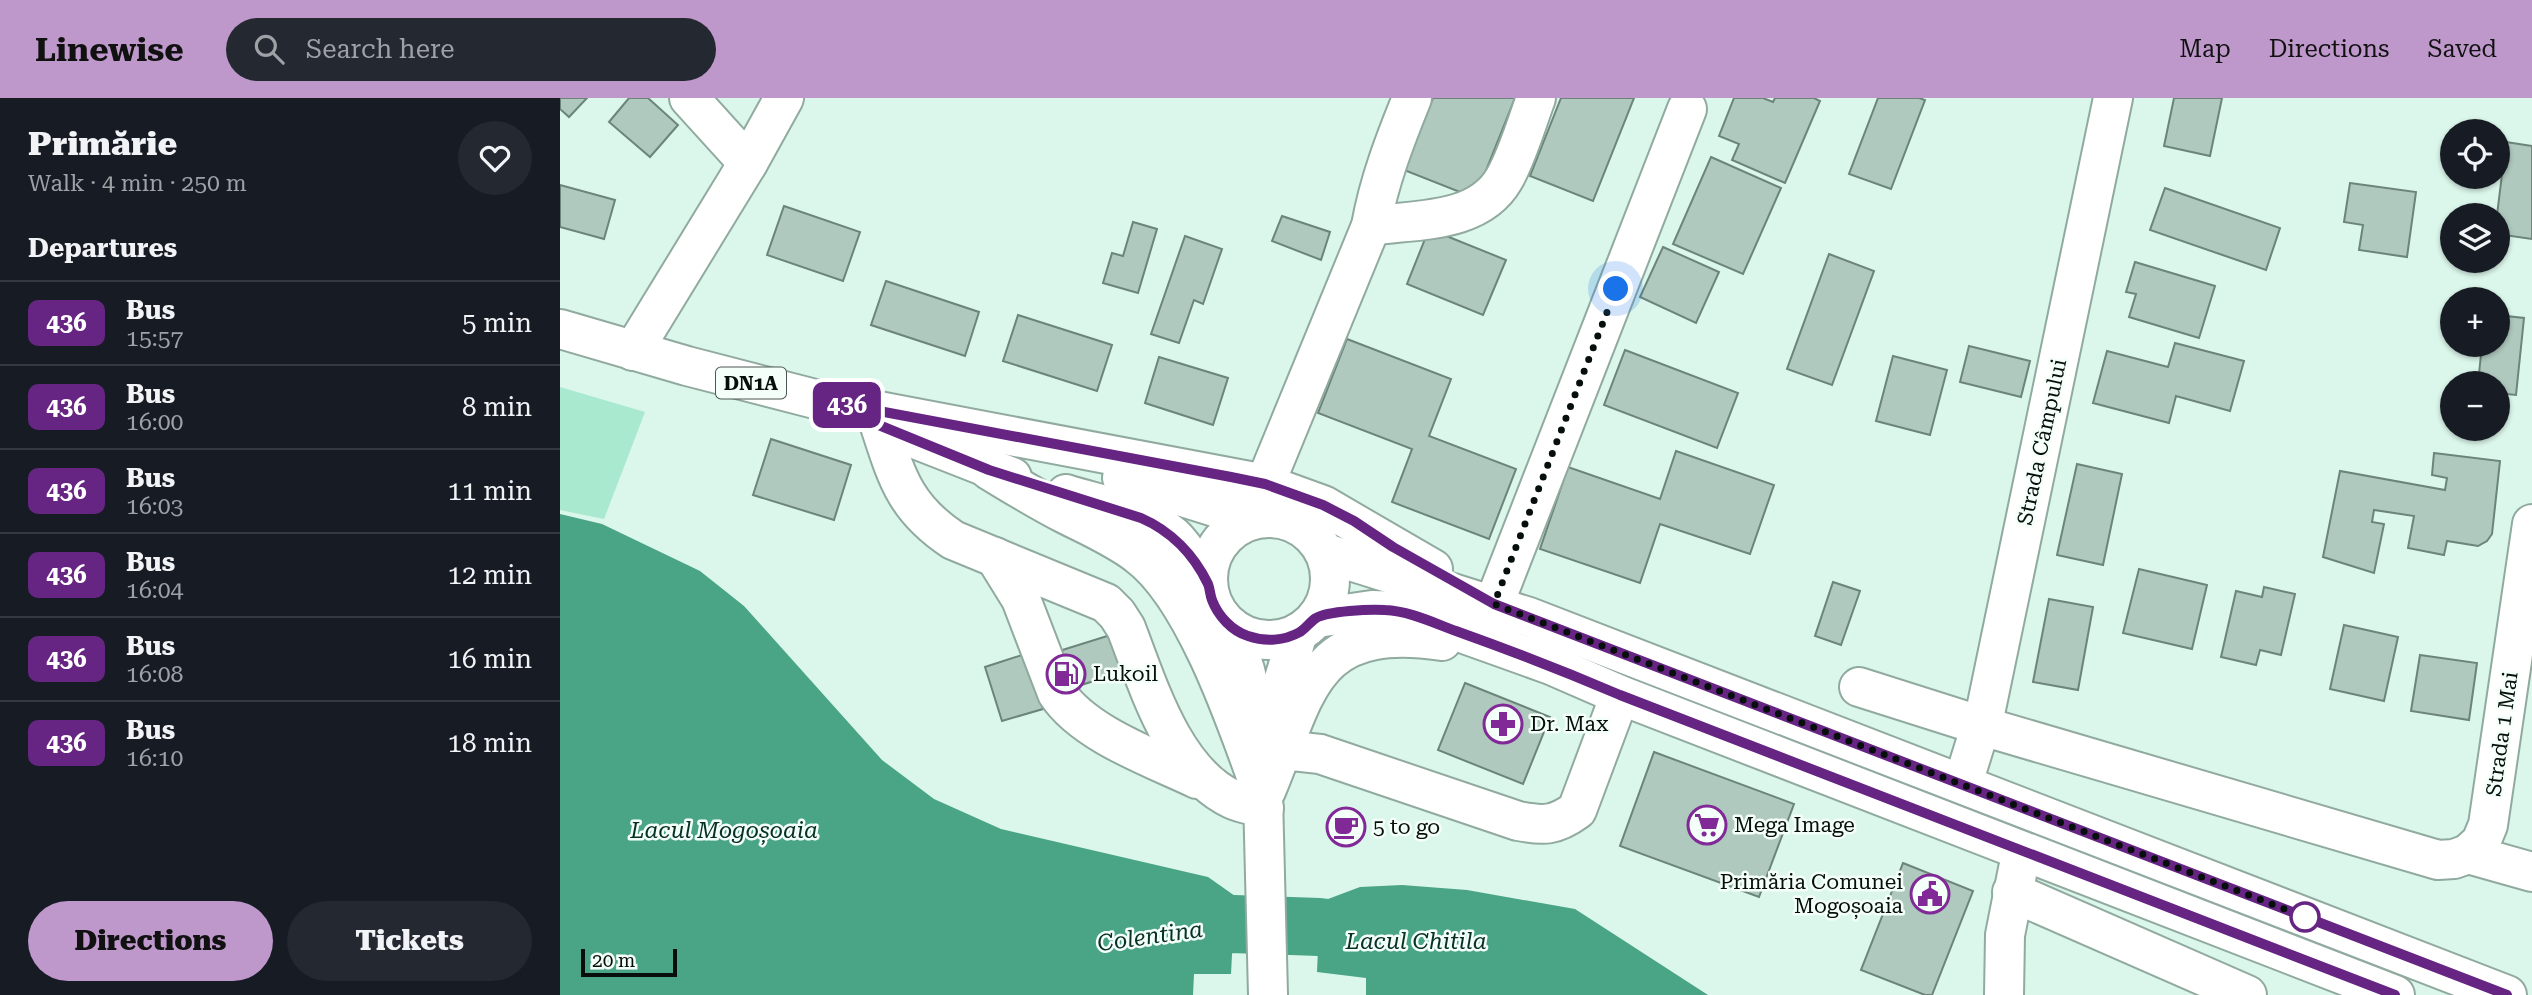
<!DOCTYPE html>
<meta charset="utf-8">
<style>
body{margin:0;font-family:"Roboto Serif",serif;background:#242831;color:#f1f3f6;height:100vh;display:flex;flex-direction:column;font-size:26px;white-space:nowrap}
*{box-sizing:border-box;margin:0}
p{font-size:23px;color:#9ea1a6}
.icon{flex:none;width:38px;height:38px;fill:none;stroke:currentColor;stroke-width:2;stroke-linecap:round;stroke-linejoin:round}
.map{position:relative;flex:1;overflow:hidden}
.sheet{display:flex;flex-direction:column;background:#171b24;width:560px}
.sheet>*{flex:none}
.badge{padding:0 14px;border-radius:10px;font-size:24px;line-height:46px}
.controls{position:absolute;left:1880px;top:21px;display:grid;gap:14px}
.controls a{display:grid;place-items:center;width:70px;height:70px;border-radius:50%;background:#171b24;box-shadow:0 2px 5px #0004;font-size:35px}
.scale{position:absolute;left:21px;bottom:18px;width:96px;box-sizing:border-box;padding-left:7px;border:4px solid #060f0b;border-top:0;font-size:19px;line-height:24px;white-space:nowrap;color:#060f0b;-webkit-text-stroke:5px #f4fffa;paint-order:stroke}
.you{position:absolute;width:35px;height:35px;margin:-18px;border:5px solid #fff;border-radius:50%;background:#1a73e8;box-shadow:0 0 0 10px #1a73e833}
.map>.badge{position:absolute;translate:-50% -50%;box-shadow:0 0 0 4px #fff}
h2{padding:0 28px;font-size:26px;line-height:63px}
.round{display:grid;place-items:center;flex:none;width:74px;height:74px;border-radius:37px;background:#242831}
.summary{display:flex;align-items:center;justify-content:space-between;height:119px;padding:0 28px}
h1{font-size:33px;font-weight:800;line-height:52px}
.action{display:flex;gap:14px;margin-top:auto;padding:14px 28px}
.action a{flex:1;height:80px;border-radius:42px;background:#be98cb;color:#111;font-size:28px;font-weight:800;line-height:80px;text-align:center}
.action a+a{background:#242831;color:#f1f3f6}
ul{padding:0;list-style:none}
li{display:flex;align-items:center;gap:21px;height:84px;padding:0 28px;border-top:2px solid #363941}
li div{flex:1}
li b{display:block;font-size:26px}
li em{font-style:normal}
li .badge{min-width:77px;font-weight:700;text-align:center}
header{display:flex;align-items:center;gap:42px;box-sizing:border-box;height:98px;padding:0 35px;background:#be98cb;color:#111}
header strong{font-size:33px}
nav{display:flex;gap:38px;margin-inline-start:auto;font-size:24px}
.search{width:490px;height:63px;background:#242831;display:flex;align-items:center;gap:18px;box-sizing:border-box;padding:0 24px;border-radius:38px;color:#9ea1a6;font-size:26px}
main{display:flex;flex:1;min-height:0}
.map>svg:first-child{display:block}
.green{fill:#a8e9cf}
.water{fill:#4aa486}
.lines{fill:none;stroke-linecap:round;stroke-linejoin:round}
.river{stroke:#4aa486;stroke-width:58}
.building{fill:#afc9be;stroke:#6c847a;stroke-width:2}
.minor-casing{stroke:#91aa9f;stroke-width:42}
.major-casing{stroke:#91aa9f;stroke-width:42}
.minor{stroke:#fff;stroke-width:38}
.major{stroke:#fff;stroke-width:38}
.line-casing{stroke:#fff;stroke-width:16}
.line{stroke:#662483;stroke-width:10}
.walk{stroke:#060f0b;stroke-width:7;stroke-dasharray:0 12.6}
.stop-dot{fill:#fff;stroke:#662483;stroke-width:3.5}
.labels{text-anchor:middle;stroke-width:5;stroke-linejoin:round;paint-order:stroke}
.shield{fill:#f4fffa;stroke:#4d5753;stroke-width:2}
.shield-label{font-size:19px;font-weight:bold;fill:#060f0b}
.street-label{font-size:21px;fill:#060f0b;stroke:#f4fffa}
.poi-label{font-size:21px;fill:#060f0b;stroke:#f4fffa;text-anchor:start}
.water-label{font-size:23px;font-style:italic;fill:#073125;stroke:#f4fffa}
</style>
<header>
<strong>Linewise</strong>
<div class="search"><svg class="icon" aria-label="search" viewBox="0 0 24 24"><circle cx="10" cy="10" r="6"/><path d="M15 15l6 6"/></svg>Search here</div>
<nav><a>Map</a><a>Directions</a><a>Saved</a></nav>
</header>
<main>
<section class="sheet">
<div class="summary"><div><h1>Primărie</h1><p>Walk · 4 min · 250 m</p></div><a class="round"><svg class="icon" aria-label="heart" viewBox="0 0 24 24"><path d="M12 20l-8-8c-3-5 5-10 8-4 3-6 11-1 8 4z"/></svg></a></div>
<h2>Departures</h2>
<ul>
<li><span class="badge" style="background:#662483;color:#fff">436</span><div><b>Bus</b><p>15:57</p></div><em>5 min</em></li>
<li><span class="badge" style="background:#662483;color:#fff">436</span><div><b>Bus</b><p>16:00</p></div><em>8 min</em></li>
<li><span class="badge" style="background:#662483;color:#fff">436</span><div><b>Bus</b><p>16:03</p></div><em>11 min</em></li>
<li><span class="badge" style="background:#662483;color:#fff">436</span><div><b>Bus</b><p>16:04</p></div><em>12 min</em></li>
<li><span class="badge" style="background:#662483;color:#fff">436</span><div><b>Bus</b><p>16:08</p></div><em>16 min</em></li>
<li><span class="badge" style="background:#662483;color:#fff">436</span><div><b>Bus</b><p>16:10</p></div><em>18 min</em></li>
</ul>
<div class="action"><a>Directions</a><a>Tickets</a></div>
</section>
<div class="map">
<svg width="1972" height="897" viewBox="0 0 1972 897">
<rect width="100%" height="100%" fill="#dbf6ea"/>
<!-- green -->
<path class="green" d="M0,289l85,25 -41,107 -44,-9z"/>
<!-- water -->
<g class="water">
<path d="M0,416l42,10 98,47 44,35 138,154 52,39 67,30 207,48 27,19 -4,78h-37l-1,21h-633z"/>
<path d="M842,787l65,5 108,19 133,86h-342v-17l-49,-6 3,-70 40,-15z"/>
</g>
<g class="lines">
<!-- river -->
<path class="river" d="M597,836l76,-10 86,3 78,9"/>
</g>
<!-- building -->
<g class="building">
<path d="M0,0h27l-18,19 -9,-8z"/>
<path d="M69,0h19l30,27 -28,32 -41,-35z"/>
<path d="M873,0h82l-40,100 -71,-28z"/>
<path d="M1001,0h73l-41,103 -63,-25z"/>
<path d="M1174,0h29l10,4 2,-4h39l6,3 -35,82 -53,-23 7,-16 -20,-8z"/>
<path d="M1318,0h41l6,2 -34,89 -42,-15z"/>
<path d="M1614,0h48l-12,58 -46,-10z"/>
<path d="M1946,44l26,4v93l-35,-5v-19z"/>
<path d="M1151,59l70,31 -38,86 -70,-30z"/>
<path d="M1790,85l66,9 -9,65 -48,-7 4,-25 -19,-3z"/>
<path d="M0,87l55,15 -11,39 -44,-12z"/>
<path d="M1605,90l115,40 -14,42 -116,-40z"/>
<path d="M224,108l76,26 -17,49 -76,-26z"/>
<path d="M722,118l48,16 -9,28 -49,-19z"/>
<path d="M573,124l24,7 -19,64 -35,-10 9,-30 11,3z"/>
<path d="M869,131l77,31 -23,55 -76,-31z"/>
<path d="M625,138l37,13 -19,55 -9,-4 -15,43 -28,-9z"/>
<path d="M1103,149l56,25 -23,51 -56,-26z"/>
<path d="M1269,156l45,17 -42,114 -45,-16z"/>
<path d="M1575,164l80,24 -16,52 -70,-21 7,-23 -10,-2z"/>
<path d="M326,183l93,31 -14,44 -94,-31z"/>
<path d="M458,217l94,30 -15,46 -94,-30z"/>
<path d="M1937,217l27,3 -8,77 -19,-2v-10h-19l4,-38h15z"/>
<path d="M787,241l104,40 -22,57 87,33 -27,70 -97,-37 20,-53 -94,-36z"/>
<path d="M1615,245l69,18 -14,50 -54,-15 -7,27 -76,-20 14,-52 61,16z"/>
<path d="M1409,248l61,15 -9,36 -61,-15z"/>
<path d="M1065,252l113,43 -21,55 -113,-43z"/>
<path d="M1333,258l54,14 -17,65 -54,-14z"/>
<path d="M599,259l69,21 -15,47 -68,-22z"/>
<path d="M211,341l80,26 -17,55 -81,-25z"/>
<path d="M1116,353l98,34 -24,69 -90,-30 -20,59 -100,-34 28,-82 92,32z"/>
<path d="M1874,355l66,8 -8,73 -5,7 -9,5 -31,-5 -3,14 -36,-7 6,-32 -40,-6 -2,12 12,2 -10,49 -51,-16 17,-86 105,19 2,-12 -15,-3z"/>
<path d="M1517,366l45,10 -19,91 -46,-10z"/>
<path d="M1579,471l68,16 -15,64 -69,-16z"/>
<path d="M1273,484l27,9 -19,54 -26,-9z"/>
<path d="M1704,489l31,7 -14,61 -21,-5 -4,15 -35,-8 15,-66 26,6z"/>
<path d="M1489,501l44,8 -15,83 -45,-8z"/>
<path d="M1784,527l54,12 -14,64 -54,-12z"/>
<path d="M560,534l12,37 -92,29 3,11 -41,12 -17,-54 37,-12 2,7z"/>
<path d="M1860,557l57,8 -8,57 -58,-9z"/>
<path d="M905,585l85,34 -27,67 -85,-34z"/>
<path d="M1094,654l140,52 -35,93 -139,-51z"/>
<path d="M791,714l10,19 -20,11 -10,-20z"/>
<path d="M1343,765l70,28 -41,104h-7l-64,-25z"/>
</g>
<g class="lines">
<defs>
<g id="minor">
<path d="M129,0l59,65"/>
<path d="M811,128c45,-7 107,-2 133,-47 13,-22 23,-57 32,-81"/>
<path d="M73,253l115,-188 36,-65"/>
<path d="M320,328c17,52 25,82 73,114l153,63 11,11 9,14c22,57 47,143 106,171 10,5 22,6 32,9"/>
<path d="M705,386l106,-258c8,-45 24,-86 41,-128"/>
<path d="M435,459l26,42 36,94c27,41 96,65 140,86"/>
<path d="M934,506l193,-495"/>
<path d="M1299,589l123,39 456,134 16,-1 14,-5 64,18"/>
<path d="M723,652l37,4 198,67c26,5 37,5 59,-11l43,-115"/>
<path d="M1403,685l23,-74 127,-611"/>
<path d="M1908,756l13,-12 7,-17 44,-301"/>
<path d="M1452,794l235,103"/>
<path d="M1444,897l1,-60 13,-66"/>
</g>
<g id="major">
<path d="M0,231l127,37 128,33 450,85 58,21 110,64"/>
<path d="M332,332l120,47"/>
<path d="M429,372c26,16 51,31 78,45 24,12 49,23 70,39 58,42 102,175 126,242"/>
<path d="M562,380l131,41"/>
<path d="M506,396c34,11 79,18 107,42 14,13 24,33 35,49"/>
<circle cx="709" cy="481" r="61"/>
<path d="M765,455l204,64 978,378"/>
<path d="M757,520l55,-8 28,1 151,54 69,30 775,300"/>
<path d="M670,528l15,44 10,41 8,85 5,199"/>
<path d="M714,627l2,-20 22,-72"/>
<path d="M706,693c42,-100 44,-169 176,-150"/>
</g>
</defs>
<!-- minor casing -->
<use href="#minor" class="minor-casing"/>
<!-- major casing -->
<use href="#major" class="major-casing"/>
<!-- minor -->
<use href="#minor" class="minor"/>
<!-- major -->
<use href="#major" class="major"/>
</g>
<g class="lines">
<defs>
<path id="line" d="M1835,897l-775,-300c-54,-23 -108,-44 -164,-64 -22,-8 -47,-20 -71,-21 -15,-1 -57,1 -69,8 -6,4 -10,10 -16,14 -16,9 -35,10 -52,4 -16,-5 -30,-20 -36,-36 -2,-5 -2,-11 -4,-16 -14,-29 -37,-53 -67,-66l-152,-48 -174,-71 416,78 34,7 58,21 31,16 39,26 101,57 1013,391"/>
</defs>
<!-- line casing -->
<use href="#line" class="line-casing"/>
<!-- line -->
<use href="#line" class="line"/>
<!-- walk -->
<path class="walk" d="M1056,191l-122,315 814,314 -3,-1"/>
</g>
<!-- icons -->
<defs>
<symbol id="fuel-ring" viewBox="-11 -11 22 22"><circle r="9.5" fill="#f4fffa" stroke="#802997" stroke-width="1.5"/><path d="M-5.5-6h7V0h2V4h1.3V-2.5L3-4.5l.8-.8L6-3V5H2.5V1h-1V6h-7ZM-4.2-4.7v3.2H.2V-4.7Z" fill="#802997"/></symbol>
<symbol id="pharmacy-ring" viewBox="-11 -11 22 22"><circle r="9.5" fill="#f4fffa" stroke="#802997" stroke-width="1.5"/><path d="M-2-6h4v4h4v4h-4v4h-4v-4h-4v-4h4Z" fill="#802997"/></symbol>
<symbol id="supermarket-ring" viewBox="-11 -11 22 22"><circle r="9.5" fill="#f4fffa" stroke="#802997" stroke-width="1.5"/><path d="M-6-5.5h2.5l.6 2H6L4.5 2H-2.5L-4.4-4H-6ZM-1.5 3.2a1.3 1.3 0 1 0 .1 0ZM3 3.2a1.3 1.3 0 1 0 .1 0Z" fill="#802997"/></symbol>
<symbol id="cafe-ring" viewBox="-11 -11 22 22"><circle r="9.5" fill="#f4fffa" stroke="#802997" stroke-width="1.5"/><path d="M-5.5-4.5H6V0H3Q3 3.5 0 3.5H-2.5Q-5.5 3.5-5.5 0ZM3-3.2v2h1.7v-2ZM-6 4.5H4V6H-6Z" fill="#802997"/></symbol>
<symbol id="civic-ring" viewBox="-11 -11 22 22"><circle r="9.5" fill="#f4fffa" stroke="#802997" stroke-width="1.5"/><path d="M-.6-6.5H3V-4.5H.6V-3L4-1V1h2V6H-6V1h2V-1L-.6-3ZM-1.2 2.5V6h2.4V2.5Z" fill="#802997"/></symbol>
</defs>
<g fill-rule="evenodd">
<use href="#fuel-ring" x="484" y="554" width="44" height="44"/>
<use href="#pharmacy-ring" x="921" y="604" width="44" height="44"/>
<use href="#supermarket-ring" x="1125" y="705" width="44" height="44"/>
<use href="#cafe-ring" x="764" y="707" width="44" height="44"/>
<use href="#civic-ring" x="1348" y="774" width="44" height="44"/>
</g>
<!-- markers -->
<circle class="stop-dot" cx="1745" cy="819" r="14"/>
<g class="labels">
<!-- shield labels -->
<rect class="shield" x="156" y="269.5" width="70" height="31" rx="5"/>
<g class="shield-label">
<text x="191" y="292">DN1A</text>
</g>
<!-- street labels -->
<g class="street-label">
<text transform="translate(1482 344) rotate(-78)" y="7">Strada Câmpului</text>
<text transform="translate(1942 636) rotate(-82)" y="7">Strada 1 Mai</text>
</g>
<!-- poi labels -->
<g class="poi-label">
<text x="533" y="583">Lukoil</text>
<text x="970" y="633">Dr. Max</text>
<text x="1174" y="734">Mega Image</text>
<text x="813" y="736">5 to go</text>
<text x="1343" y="791" text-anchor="end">Primăria Comunei<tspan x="1343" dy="24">Mogoșoaia</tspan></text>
</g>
<!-- water labels -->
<g class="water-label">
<text x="164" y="740">Lacul Mogoșoaia</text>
<text transform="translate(590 838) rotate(-8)" y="8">Colentina</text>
<text x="856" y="851">Lacul Chitila</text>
</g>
</g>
</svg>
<div class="controls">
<a><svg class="icon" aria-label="locate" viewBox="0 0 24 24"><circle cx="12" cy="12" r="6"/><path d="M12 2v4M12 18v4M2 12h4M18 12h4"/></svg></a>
<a><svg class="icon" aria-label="layers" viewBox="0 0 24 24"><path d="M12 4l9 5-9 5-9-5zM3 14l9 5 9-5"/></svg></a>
<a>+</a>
<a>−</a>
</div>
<div class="scale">20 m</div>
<div class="you" style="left:1056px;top:191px"></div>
<b class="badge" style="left:287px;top:307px;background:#662483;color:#fff">436</b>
</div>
</main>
